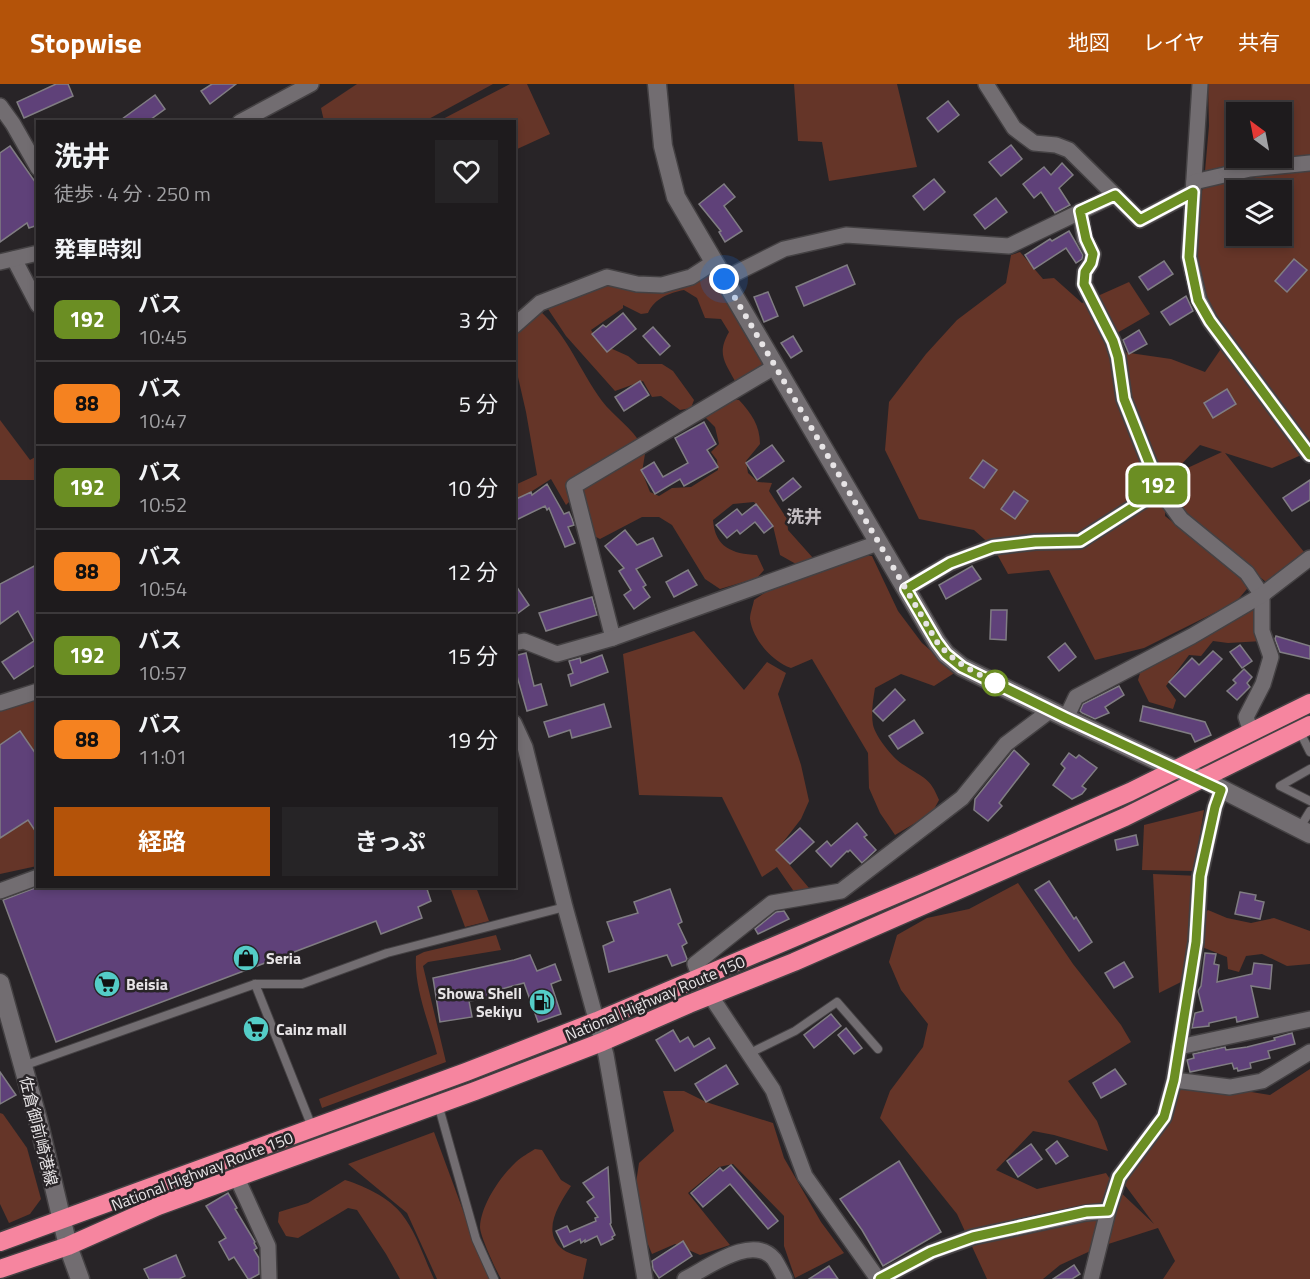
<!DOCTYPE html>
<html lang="ja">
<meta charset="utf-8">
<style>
body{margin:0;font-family:"Titillium Web","Noto Sans JP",sans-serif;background:#262426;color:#f1f3f6;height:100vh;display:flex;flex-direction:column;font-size:22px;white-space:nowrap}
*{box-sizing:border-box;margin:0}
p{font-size:20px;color:#a1a1a4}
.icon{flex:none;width:33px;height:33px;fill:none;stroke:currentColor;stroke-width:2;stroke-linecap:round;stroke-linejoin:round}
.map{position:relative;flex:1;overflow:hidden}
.side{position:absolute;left:36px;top:36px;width:480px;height:768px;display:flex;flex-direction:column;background:#1e1b1d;border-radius:0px;box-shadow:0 3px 9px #0003,0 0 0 2px #3c393b}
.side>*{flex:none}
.badge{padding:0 12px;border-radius:9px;font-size:21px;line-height:39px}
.needle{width:39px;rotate:328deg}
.controls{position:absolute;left:1226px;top:18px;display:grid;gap:12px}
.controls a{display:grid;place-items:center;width:66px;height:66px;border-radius:0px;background:#1e1b1d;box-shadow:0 3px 9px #0003,0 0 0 2px #3c393b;font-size:30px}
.you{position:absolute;width:30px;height:30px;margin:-15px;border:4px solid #fff;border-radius:50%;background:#1a73e8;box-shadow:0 0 0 9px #1a73e833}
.map>.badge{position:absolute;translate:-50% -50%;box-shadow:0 0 0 3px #fff}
h2{padding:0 18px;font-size:22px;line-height:54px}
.round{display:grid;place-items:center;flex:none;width:63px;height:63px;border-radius:0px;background:#262426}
.summary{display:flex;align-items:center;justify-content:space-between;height:102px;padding:0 18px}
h1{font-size:28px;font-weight:700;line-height:45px}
.primary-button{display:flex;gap:12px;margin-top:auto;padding:12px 18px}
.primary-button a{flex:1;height:69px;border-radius:0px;background:#b45309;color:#fff;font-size:24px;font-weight:700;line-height:69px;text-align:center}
.primary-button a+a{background:#262426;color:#f1f3f6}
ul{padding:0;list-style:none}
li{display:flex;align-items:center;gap:18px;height:84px;padding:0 18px;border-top:2px solid #3c393b}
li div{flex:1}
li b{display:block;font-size:22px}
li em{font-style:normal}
li .badge{min-width:66px;font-weight:700;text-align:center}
header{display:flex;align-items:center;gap:36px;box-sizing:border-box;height:84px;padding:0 30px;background:#b45309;color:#fff}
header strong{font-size:28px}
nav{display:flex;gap:33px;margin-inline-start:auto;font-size:21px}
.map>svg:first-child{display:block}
.green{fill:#653528;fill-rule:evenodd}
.building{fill:#5f4179;stroke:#807d83;stroke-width:1.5}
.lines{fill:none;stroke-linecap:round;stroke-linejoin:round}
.lane-casing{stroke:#444143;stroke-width:10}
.street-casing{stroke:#444143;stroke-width:18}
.secondary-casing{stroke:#444143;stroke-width:21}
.highway-casing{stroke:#444143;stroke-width:21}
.lane{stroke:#726d71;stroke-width:8}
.street{stroke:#726d71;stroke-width:15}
.secondary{stroke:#726d71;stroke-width:18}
.highway{stroke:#f6859f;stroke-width:18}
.line-casing{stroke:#fff;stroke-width:14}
.line{stroke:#6b8e23;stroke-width:9}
.walk{stroke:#e7e4e6;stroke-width:6;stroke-dasharray:0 10.8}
.stop-dot{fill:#fff;stroke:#6b8e23;stroke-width:3}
.labels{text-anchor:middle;stroke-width:5;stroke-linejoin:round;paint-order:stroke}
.poi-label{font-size:16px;font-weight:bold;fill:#e7e4e6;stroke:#282427;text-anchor:start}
.street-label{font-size:16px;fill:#e7e4e6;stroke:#282427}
.neighbourhood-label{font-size:18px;font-weight:bold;fill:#c3bdc1;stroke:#282427}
</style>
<header>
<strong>Stopwise</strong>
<nav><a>地図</a><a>レイヤ</a><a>共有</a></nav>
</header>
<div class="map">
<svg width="1310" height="1195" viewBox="0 0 1310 1195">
<rect width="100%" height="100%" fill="#282427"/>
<!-- green -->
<g class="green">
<path d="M357,0h136l-68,37h-101l-3,-13z"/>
<path d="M510,0h17l23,50 -35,16 -1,-28 -75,-1z"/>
<path d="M794,0h103l20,83 -88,14 -7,-39 -24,-1z"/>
<path d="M1208,0h102v71l-105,16 4,-45zM1236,28h45v46h-45z"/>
<path d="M1310,82v288l-2,-2 -36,16 -47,-15 79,99 -38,30 -82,-68 -17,-34 -2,36 86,68 -15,18 -92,46 -49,12 -46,-90 -41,4 -15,-27 -19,-17 -55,-11 -34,-69 4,-48 37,-48 31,-34 49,-37 5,-28 9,-3 23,27 11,-1 28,25 47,-21 21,32 -33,19 6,19 48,7 34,13 22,-32c-9,-15 -19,-29 -27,-45 -10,-22 -6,-84 3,-107zM1236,106h45v46h-45zM1200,361l22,7 -54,25h1z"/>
<path d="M715,180l62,99 -23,20 -19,-2c-11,-20 -18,-28 -6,-49l-8,-13 -16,-1 -8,-20 -13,-8c-15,3 -29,8 -36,23l-7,1 -18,-9v3l-32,22 8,13 29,13 10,8h24l11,7 21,29 -3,8 -11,2 -19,-14 -9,1 -9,-16 -28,10 -49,-55 -18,-27 5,-6 44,-22 65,4z"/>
<path d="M539,226c29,26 41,61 63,91 12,16 30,26 40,45l-2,3 5,5 -3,18 8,20 9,4 13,-8 19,-1 27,-17 -1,-10 -6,-8 8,-8 -4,-17 -10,-10c7,-12 20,-19 34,-17 12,13 21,25 21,44l-14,17 2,12 10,9 14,1 -3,8 18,28 1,11 25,28 -17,6 -16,-9 -7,-29 -19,-24 -21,2 -20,16c2,27 19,34 44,35l7,15 -7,8 -37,11 -15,-10 -33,-54 -13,-8h-17l-42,22 -8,-4 -18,-38 -8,8 -15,-26 -36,23v-17l22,-10 -11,-63 -11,-48v-34z"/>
<path d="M0,336l30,40 7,-4v24h-37z"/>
<path d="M862,472h10l26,55 24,32 34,29 -22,14 -33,-12 -26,14c-2,12 -4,25 -2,37 3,12 20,34 31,40 19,13 26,12 35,35l-7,13 -37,22 -15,-22 -11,-25 -1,-35 -56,-94 -21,9c-19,-7 -38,-28 -41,-49 0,-6 3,-13 4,-19l27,-18z"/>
<path d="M1255,523l8,34 -35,2 -15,-2 -12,15 -12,-1 -23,31 10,14 -3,9 -24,-7 -11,-22 2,-7z"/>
<path d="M694,547l50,59 23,-28 19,11 -8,21 23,71 8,36 -8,18 -24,31 32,38 -14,5 -18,-26 -15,10 -40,-80 -83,-2 -16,-141z"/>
<path d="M37,614v168l-37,8v-166z"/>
<path d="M1204,726l-10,61 -52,-1 2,-45z"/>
<path d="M1153,790l47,2 -17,105 -24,12z"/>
<path d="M1018,799l55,81 48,61 10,17 -63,39 29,40 11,30 -54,-16 -21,-4 -37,39 41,19 69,-16 9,14 39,37 -35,-47 64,-96 87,14 40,-26v210h-147l12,-18 -17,-33 -59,19 -39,18 -17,14h-56l-30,-65 -77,-96 10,-27 33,-44 5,-23 -27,-34 -12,-28 8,-27 30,-17 42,-9z"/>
<path d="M450,803h26l13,34 -24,6z"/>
<path d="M1208,826l19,8 24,5 23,-5 36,13v33l-23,2 -25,-12 -16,2 -7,16 -11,-3 -1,-12 -25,-10 -2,-30z"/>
<path d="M496,851l5,15 -73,12 -5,4 23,96 -124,46 -3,-9 118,-45c-8,-32 -23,-65 -21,-98l8,-4z"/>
<path d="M663,1007h21l22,11 67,21 11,35 37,64 23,31 -49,25 -11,-32v-30l-51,-52 -14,3 -31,26 42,52 -30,10 -25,-11 -23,10 -15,-36 -3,-22 5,-33 35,-32z"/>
<path d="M0,1029l3,1 24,34 14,51 -11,15 -21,9 -9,-19z"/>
<path d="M434,1048l47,127 11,20h-55l-30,-66 -59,-49z"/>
<path d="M535,1065l7,1 19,30 10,6c-11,17 -29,43 -11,61 7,7 19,9 27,12l-4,20h-82c-5,-9 -21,-43 -21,-52 1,-22 20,-50 36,-65 5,-5 13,-9 19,-13z"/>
<path d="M345,1096c22,7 48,19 61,40 12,18 19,40 28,59h-34l-14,-25 -29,-44 -9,-2 -50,30 -12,-2 -8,-14 1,-10 29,-9z"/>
</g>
<!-- building -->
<g class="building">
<path d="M56,0h12l5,12 -49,22 -7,-16z"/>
<path d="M212,0h24l-26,20 -9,-13z"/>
<path d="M155,11l10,14 -18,13h-29z"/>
<path d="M948,17l11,14 -21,17 -11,-14z"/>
<path d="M1011,61l11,14 -21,17 -12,-14z"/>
<path d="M10,62l28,40v39l-9,3 -2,-5 -27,19v-89z"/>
<path d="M1062,79l11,12 -14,13 11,17 -15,8 -14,-21 -7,6 -11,-14 21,-17 7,8z"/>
<path d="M934,95l11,13 -21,18 -11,-14z"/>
<path d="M724,100l11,13 -11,9 18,25 -17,11 -6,-10 2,-1 -22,-27z"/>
<path d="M996,114l11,14 -22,17 -11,-14z"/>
<path d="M1069,147l14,24 -1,4 -6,4 -10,-15 -32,21 -9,-14 25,-16 2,2z"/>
<path d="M1294,175l13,11 -20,22 -12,-11z"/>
<path d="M1164,177l9,13 -25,16 -9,-13z"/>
<path d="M847,181l8,19 -51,22 -8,-19z"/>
<path d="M768,208l10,24 -14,6 -10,-25z"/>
<path d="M1186,212l7,15 -23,14 -9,-13z"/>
<path d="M623,229l13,16 -29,23 -15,-18 11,-9 3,2z"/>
<path d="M653,243l17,19 -10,9 -17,-19z"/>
<path d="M1139,246l8,14 -18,10 -6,-14z"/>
<path d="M793,252l9,15 -11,7 -10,-15z"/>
<path d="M640,297l9,14 -25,16 -9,-14z"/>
<path d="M1227,305l9,15 -23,14 -9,-15z"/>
<path d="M704,338l12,22 -9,6 11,17 -34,19 -4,-7 -25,15 -14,-24 13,-8 9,15 25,-14 -13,-25z"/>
<path d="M772,361l12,16 -27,19 -11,-17z"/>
<path d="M983,376l14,10 -13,18 -14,-10z"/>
<path d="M793,394l8,9 -18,14 -6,-10z"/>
<path d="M1310,396v20l-18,11 -9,-13z"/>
<path d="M547,400l17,30 5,-2 3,7 2,6 -6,2 7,16 -10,4 -16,-39 -2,2 -2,-4 -31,15v-21l17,-8 1,3z"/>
<path d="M1014,407l14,10 -13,18 -14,-10z"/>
<path d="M756,420l17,22 -9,7 -9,-11 -15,12 -3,-4 -10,8 -11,-13 21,-16 5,6z"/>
<path d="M625,446l12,15 16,-7 9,18 -26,13 10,16 -3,2 7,10 -16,12 -10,-14 7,-5 -12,-19 5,-3 -19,-22z"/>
<path d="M38,480v99l-24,16 -12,-17 32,-21 -16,-30 -18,13v-40z"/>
<path d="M972,482l9,13 -35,20 -7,-14z"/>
<path d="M688,486l9,15 -23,12 -8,-15z"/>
<path d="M514,499l15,22 -15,11z"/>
<path d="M592,513l5,18 -51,16 -7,-18z"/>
<path d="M991,526h16l-1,30 -16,-1z"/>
<path d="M1276,552l34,10v13l-30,-7 -5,-13z"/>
<path d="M1065,559l11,14 -17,14 -11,-14z"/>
<path d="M1240,561l12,16 -10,7 -12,-16z"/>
<path d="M1213,567l9,8 -37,38 -16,-15 23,-24 7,7z"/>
<path d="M526,569l8,33 7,-2 6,21 -20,6 -10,-35 -3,1v-21z"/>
<path d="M602,571l6,17 -37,14 -3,-11 5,-2 -4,-12 11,-3 1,5z"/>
<path d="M1244,585l8,8 -5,6 3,4 -13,13 -10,-9 9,-8 -3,-3z"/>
<path d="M1119,602l5,9 -19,12 4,6 -14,6 -13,-6 -2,-2 3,-7z"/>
<path d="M895,605l10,11 -22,21 -10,-10z"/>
<path d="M604,620l7,23 -39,11 -2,-8 -21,7 -5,-15z"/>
<path d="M1143,622l62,16 6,13 -16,7 -4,-8 -51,-13z"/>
<path d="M914,636l9,13 -25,16 -9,-13z"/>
<path d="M20,647l18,26v78l-10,-15 -28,18v-93z"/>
<path d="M1014,666l15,14 -30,39 3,3 -14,15 -14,-11 1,-11z"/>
<path d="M1069,669l7,5 3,-3 18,13 -15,18 4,3 -4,5 -10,5 -19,-14 12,-17 -4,-4z"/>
<path d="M857,739l10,12 -3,2 12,13 -14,13 -12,-13 -2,2 -1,-1 -16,16 -15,-16 11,-10 4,5z"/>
<path d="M800,744l14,14 -24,22 -14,-14z"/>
<path d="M1136,751l2,10 -21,5 -2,-10z"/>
<path d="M1049,797l25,38 2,-2 16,25 -13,9 -44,-61z"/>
<path d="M40,802h386l5,15 -13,6 4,11 -41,16 -5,-13 -320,121 -53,-142z"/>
<path d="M670,805l12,33 -4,2 9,19 -5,3 5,13 -1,2 -14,5 -5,-11 -58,17 -6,-26 11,-5 -7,-19 31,-9 -4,-11z"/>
<path d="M1240,808l16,3 -1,5 9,2 -4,17 -25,-5z"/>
<path d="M784,827l5,8 -31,15 -3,-5 21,-17z"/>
<path d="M1205,869l11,1 -2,10 5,1 -2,17 35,-8 2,-11 18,2 -2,24 -19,-3 7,31 -21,5 -1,-5 -27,6v3l-17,2 3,-15 8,-2 -5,-20 3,-5z"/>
<path d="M530,871l7,16 18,-7 6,16 -10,4 10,30 -23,8 -14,-39 -34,9 1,6 -22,3 3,16 -32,5 -7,-44 81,-18z"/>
<path d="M1124,878l9,15 -19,11 -9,-15z"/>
<path d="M831,930l10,12 -27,22 -10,-13z"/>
<path d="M846,944l16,20 -8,6 -16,-19z"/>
<path d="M673,946l7,12 8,-5 6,10 15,-9 6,10 -40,23 -19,-31z"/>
<path d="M1292,949l3,11 -27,7 2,7 -20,5 1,5 -13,3 -1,-3 -3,1 -2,-6 -42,9 -3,-12 7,-2 -1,-4 32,-7 1,3 21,-3 28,-7 -1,-2z"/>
<path d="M726,981l12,19 -32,18 -11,-18z"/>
<path d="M1115,985l11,15 -25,14 -8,-15z"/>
<path d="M0,988l16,23 -16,9z"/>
<path d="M1057,1057l11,15 -12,8 -10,-14z"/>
<path d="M1031,1060l11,15 -24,18 -11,-16z"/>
<path d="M899,1077l42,71 -58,34 -21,-36 -22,-31z"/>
<path d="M731,1081l47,56 -10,8 -38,-45 -27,23 -12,-14 29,-25 3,3z"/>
<path d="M608,1083l3,56 -1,1 5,11 -3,2 1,2 -12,6 -4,-9 -12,6v-2l-4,3 -1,-4 -16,8 -8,-16 11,-5 3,6 26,-11 -1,-3 3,-1 -11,-15 7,-5 -11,-14z"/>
<path d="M228,1109l9,15 -2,1 20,33 -1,1 3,5 -3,2 5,8v16l-9,5h-2l-14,-22 -5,3 -10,-18 7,-4 -20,-32z"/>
<path d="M683,1157l9,15 -33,22 -6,-9 -1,-8z"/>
<path d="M176,1171l9,21 -6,3h-30l-5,-10z"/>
<path d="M1074,1181l6,9 -8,5h-19z"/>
<path d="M829,1182l9,13h-29z"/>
</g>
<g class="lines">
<defs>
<g id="lane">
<path d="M1300,648l10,20"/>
<path d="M1310,685l-30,17 30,15"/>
<path d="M1302,740l8,-13"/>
<path d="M255,900l57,143"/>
<path d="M750,969l45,-22 42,-29 41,47"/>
<path d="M23,982l232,-82h47l85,-31 178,-46"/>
<path d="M438,1020l38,135 18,40"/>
</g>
<g id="street">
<path d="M986,0l28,44 20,15 22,2 13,5 71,70 53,-28"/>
<path d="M1200,0l-11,173 10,43 11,21 100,134"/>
<path d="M0,22l13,18 25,44"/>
<path d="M240,38l71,-38"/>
<path d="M1194,98l56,-13 60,-6"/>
<path d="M1080,127l5,28 8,15 -2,9 -6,9 -1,12 29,57 5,16 6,42 36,91 21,29 66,54 15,22v36l9,26 -8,27 -17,33 5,15"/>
<path d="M14,175l24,46"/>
<path d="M0,178l38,-9"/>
<path d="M724,195l60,-30 62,-14 163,11 106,-51"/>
<path d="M514,242l26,-23 67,-26 30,7 25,1 29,-8 23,-15"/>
<path d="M906,505l44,-26 43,-16 42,-5 45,-1 80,-51"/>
<path d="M613,554l-39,-152 202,-120"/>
<path d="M514,559l10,-2 33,13 56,-16 265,-95"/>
<path d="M0,619l38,-12"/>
<path d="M1066,634l10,-21 116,-61 70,-41 48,-37"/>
<path d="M514,639l11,24 40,160 41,148 39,224"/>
<path d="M0,807l38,-14"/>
<path d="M700,894l-5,-14 77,-61 69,-12 121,-93 44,-54 45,-34"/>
<path d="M710,911l63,95 32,86 73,103"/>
<path d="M1179,963l131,-28"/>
<path d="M1174,996l56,7 32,-6 48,-29"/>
<path d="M237,1094l31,68 1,33"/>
<path d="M685,1195c21,-10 67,-46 89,-20 4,6 8,14 11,20"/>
<path d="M880,1195l51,-27 42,-15 113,-24 22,-2"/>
<path d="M1091,1195l17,-68 11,-34 45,-60 10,-37 22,-138 4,-66 15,-69 6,-17"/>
</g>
<g id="secondary">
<path d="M657,0l6,62 13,51 261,445 9,12 16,13 104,51 109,51 27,10 108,55"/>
<path d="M0,899l38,137 30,126 12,33"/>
</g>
<g id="highway">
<path d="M0,1158l466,-170 131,-51 326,-138 207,-91 180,-89"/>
<path d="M0,1185l68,-23 90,-40 317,-115 127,-49 87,-38 105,-42 331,-145 185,-92"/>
</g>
</defs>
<!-- lane casing -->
<use href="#lane" class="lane-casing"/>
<!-- street casing -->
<use href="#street" class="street-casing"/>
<!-- secondary casing -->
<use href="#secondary" class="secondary-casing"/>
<!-- highway casing -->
<use href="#highway" class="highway-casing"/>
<!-- lane -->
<use href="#lane" class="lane"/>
<!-- street -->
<use href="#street" class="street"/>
<!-- secondary -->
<use href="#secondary" class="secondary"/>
<!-- highway -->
<use href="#highway" class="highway"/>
</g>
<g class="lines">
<defs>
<path id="line" d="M880,1195l51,-27 42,-15 113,-25 22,-1 11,-34 45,-60 10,-37 22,-138 4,-66 15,-69 6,-17 -155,-72 -104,-51 -16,-13 -9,-12 -31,-53 44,-26 43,-16 42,-5 45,-1 80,-51 -36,-91 -6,-42 -5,-16 -29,-57 1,-12 6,-9 2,-9 -7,-15 -6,-28 35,-16 25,25 53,-28 -4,65 9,43 12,21 100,134"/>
</defs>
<!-- line casing -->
<use href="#line" class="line-casing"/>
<!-- line -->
<use href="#line" class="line"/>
<!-- walk -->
<path class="walk" d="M724,195l213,363c17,21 37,30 61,42l-3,-1"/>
</g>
<!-- icons -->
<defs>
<symbol id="shop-disc" viewBox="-11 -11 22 22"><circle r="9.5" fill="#54cdc7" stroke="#282427"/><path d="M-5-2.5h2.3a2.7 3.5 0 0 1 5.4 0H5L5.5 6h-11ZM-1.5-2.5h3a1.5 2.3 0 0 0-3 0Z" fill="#111"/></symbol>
<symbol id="supermarket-disc" viewBox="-11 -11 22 22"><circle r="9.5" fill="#54cdc7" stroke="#282427"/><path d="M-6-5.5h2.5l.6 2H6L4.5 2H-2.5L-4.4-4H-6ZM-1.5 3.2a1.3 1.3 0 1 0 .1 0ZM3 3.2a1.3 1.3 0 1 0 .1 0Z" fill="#111"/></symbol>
<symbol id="fuel-disc" viewBox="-11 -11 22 22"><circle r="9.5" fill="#54cdc7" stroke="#282427"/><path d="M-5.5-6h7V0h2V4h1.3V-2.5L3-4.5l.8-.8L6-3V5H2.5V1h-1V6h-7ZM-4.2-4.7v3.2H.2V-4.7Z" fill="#111"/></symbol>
</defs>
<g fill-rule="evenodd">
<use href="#shop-disc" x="231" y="859" width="30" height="30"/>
<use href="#supermarket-disc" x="92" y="885" width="30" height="30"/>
<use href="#fuel-disc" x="527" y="903" width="30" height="30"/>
<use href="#supermarket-disc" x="241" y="930" width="30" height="30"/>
</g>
<!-- markers -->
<circle class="stop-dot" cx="995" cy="599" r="12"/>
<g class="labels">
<!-- poi labels -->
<g class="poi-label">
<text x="266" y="880">Seria</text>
<text x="126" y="906">Beisia</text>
<text x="522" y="915" text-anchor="end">Showa Shell<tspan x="522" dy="18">Sekiyu</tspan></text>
<text x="276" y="951">Cainz mall</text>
</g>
<!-- street labels -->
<g class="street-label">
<text transform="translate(655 914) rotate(-23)" y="6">National Highway Route 150</text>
<text transform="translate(39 1047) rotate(76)" y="6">佐倉御前崎港線</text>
<text transform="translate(202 1087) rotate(-21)" y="6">National Highway Route 150</text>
</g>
<!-- neighbourhood labels -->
<g class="neighbourhood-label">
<text x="804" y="439">洗井</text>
</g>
</g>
</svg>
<div class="controls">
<a><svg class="needle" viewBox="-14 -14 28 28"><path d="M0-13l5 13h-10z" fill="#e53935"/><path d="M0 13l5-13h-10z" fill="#a1a1a4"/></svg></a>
<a><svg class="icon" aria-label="layers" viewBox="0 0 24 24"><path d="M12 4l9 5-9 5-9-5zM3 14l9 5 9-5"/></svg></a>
</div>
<div class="you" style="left:724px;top:195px"></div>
<b class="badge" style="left:1158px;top:401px;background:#6b8e23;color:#fff">192</b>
<section class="side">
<div class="summary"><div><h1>洗井</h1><p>徒歩 · 4 分 · 250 m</p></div><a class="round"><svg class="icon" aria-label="heart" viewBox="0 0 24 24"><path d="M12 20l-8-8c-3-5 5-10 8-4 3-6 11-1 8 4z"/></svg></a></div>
<h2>発車時刻</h2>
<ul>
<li><span class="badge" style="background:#6b8e23;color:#fff">192</span><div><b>バス</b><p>10:45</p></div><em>3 分</em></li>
<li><span class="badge" style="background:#f58220;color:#111">88</span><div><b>バス</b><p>10:47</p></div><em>5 分</em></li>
<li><span class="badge" style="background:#6b8e23;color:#fff">192</span><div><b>バス</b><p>10:52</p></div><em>10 分</em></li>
<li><span class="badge" style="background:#f58220;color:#111">88</span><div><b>バス</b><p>10:54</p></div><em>12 分</em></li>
<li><span class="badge" style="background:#6b8e23;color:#fff">192</span><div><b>バス</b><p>10:57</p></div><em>15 分</em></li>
<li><span class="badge" style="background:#f58220;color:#111">88</span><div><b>バス</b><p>11:01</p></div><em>19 分</em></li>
</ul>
<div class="primary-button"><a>経路</a><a>きっぷ</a></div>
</section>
</div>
